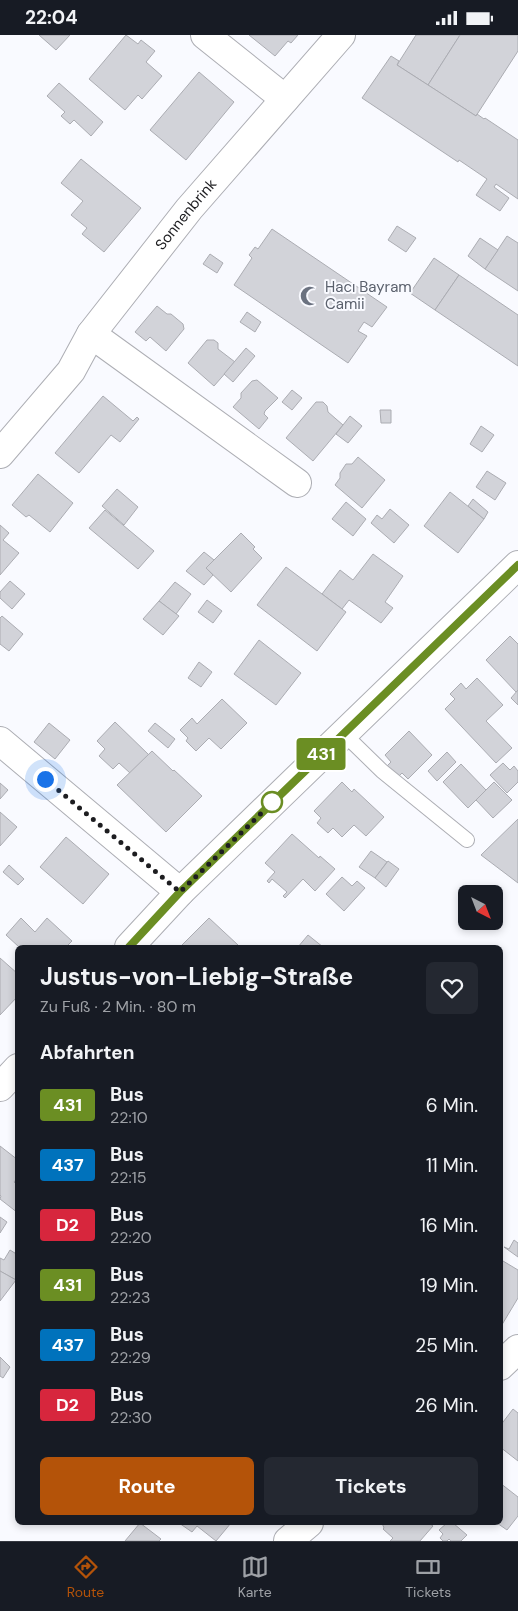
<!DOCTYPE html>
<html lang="de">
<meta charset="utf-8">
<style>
body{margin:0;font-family:"DM Sans",sans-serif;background:#242831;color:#f1f3f6;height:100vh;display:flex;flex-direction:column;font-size:19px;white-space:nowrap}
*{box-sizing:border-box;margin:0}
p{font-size:16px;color:#9ea1a6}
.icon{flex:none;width:28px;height:28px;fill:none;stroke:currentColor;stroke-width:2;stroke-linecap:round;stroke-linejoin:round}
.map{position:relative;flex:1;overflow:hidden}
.details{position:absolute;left:15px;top:910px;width:488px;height:580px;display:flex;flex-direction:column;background:#171b24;border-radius:8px;box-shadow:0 2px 8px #0003}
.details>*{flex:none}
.badge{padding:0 10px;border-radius:4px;font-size:18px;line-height:32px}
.needle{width:32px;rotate:138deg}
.buttons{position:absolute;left:458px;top:850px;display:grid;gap:10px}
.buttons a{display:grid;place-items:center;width:45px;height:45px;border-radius:8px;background:#171b24;box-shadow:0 2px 8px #0003;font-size:25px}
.you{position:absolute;width:25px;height:25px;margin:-12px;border:4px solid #fff;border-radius:50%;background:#1a73e8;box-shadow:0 0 0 8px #1a73e833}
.map>.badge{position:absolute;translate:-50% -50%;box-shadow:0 0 0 2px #fff}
h2{padding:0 25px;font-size:19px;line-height:45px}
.round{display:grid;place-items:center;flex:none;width:52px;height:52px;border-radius:8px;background:#242831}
.headline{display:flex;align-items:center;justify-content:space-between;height:85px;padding:0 25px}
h1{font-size:24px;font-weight:700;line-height:38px}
.cta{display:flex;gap:10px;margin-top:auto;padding:10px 25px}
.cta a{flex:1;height:58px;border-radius:8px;background:#b45309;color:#fff;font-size:20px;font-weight:700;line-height:58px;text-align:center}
.cta a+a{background:#242831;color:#f1f3f6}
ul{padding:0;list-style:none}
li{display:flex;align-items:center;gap:15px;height:60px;padding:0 25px}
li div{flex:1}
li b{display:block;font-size:19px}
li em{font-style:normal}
li .badge{min-width:55px;font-weight:700;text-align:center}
.status{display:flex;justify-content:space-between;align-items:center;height:35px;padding:0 25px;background:#171b24;direction:ltr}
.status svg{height:14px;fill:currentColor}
.dock{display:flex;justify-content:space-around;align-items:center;height:70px;border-top:1px solid #363941;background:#171b24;font-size:14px;color:#9ea1a6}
.dock a{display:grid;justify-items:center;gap:2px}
.dock .active{color:#b45309}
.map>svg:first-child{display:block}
.building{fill:#d2d3d9;stroke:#abacb2}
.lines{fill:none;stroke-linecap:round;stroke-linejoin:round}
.service-casing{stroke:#adaeb4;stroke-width:16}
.minor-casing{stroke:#adaeb4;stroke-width:30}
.secondary-casing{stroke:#adaeb4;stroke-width:30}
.service{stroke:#fff;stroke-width:14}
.minor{stroke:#fff;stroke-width:28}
.secondary{stroke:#fff;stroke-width:28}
.line-casing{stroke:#fff;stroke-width:11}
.line{stroke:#6b8e23;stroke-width:8}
.walk{stroke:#1d1d20;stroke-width:5;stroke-dasharray:0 9}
.stop-dot{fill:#fff;stroke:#6b8e23;stroke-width:2.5}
.labels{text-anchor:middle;stroke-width:4;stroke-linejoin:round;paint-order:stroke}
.street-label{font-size:15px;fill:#1d1d20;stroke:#f9faff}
.worship-label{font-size:15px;fill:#5b616d;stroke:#f9faff;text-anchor:start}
</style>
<div class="status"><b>22:04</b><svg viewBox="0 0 49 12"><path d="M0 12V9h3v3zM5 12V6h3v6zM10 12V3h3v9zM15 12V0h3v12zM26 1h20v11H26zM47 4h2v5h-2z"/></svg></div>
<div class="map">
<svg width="518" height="1506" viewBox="0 0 518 1506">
<rect width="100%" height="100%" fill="#f9faff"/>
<!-- building -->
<g class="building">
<path d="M39,0h31l-14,15z"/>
<path d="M126,0l12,9 3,-4 14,11 -9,11 16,14 -20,23 -4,-4 -13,15 -36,-31z"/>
<path d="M249,0h49l-7,8 -3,-2 -13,15z"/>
<path d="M416,0h44l-32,50 -31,-20z"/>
<path d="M460,0h58v16l-42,65 -48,-31z"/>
<path d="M391,21l8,5 -2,4 31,20 48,31 1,-2 7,5 1,-1 33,22v59l-22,-15 -2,3 15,11 -9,13 -24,-16 11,-16 -28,-19 -1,2 -96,-64z"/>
<path d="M199,37l35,30 -48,58 -36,-30z"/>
<path d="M59,48l44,39 -12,14 -17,-16 -4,4 -9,-8 4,-4 -18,-16z"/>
<path d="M81,124l60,49 -37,44 -22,-18 5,-6 -16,-13 12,-14 -22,-18z"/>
<path d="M397,191l19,12 -10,14 -18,-12z"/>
<path d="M272,194l115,78 -15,20 -8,-5 -6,9 9,5 -19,27 -114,-78 18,-27 -3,-3 6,-8 3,2z"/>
<path d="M507,201l11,7v48l-33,-22z"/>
<path d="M480,203l18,12 -13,19 -17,-13z"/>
<path d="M210,219l13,9 -6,10 -14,-9z"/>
<path d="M434,223l25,17 -24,35 -25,-17z"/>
<path d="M459,240l59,40v51l-83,-56z"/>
<path d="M157,271l10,8h4l12,10 1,5 -18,22 -16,-14 -4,4 -11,-9z"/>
<path d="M247,277l14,10 -6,10 -15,-10z"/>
<path d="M207,305h7l4,3v6l17,13 -21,24 -26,-23z"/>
<path d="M246,313l9,8 -22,26 -9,-8z"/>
<path d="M257,345l21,18 -13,13 -1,3 4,4 -9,11 -26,-22 8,-9v-5l11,-12z"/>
<path d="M292,355l10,8 -10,12 -10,-8z"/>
<path d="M103,361l30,25 4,-4 2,2 -19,23 -9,-7 -32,38 -24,-20z"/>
<path d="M316,367h7l4,4 1,6 15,13 -30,36 -27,-23z"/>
<path d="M380,375h11v13h-10z"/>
<path d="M350,381l12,10 -14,17 -12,-9z"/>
<path d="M481,391l13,9 -12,17 -12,-8z"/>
<path d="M358,422l27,23 -23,28 -27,-23 5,-7v-5l6,-9h6z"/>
<path d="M487,436l19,12 -11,17 -19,-13z"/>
<path d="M38,439l35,29 -23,29 -21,-17 -3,2 -14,-12z"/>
<path d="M117,454l21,18 -14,18 -22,-19z"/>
<path d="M450,457l34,27 -26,34 -34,-27z"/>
<path d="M473,464l15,13 -4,7 -16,-13z"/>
<path d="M346,467l20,17 -13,17 -21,-17z"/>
<path d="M390,474l19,16 -15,18 -23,-20 6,-8 5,4z"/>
<path d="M105,475l49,41 -16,18 -49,-41z"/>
<path d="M0,490l9,8 -6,7 16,13 -19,22z"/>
<path d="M241,498l14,14 -2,2 9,9 -31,34 -25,-24z"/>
<path d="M204,517l10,8 -8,8 7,7 -9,10 -18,-14z"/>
<path d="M373,519l30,22 -18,26 8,6 -12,15 -32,-23 -7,9 -20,-15 18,-24 13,10z"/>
<path d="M286,532l60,45 -29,39 -60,-46z"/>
<path d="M10,546l15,13 -13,15 -12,-11v-6z"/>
<path d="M175,547l16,12 -15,20 -17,-13z"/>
<path d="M207,565l15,11 -9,12 -15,-11z"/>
<path d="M159,566l20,15 -16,19 -20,-16z"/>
<path d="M2,581l21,18 -14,17 -9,-7v-26z"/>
<path d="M510,601l8,8v46l-2,2 -30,-32z"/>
<path d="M259,605l42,33 -25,32 -42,-31z"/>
<path d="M199,627l13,10 -11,15 -13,-9z"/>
<path d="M477,643l26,27 -17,16 26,27 -16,15 -51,-54 10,-10 -5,-5 11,-11 5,6z"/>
<path d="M518,655v15l-7,-7z"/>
<path d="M222,664l25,24 -26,26 -12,-11 -13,13 -10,-10 2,-3 -8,-8 12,-12 5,6z"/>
<path d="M115,687l34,33 -19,18 -11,-10 -6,6 -14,-13 6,-7 -8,-8z"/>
<path d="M49,688l21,17 -15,19 -21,-17z"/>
<path d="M155,688l20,16 -7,9 -20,-17z"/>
<path d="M409,696l23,24 -24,24 -6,-6 -5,5 -11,-11 5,-5 -6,-7z"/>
<path d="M152,716l21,20 1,-1 28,26 -36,36 -49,-47z"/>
<path d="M447,717l9,10 -19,19 -9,-10z"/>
<path d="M503,728l7,7 4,-4 4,5v11l-11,11 -17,-18z"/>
<path d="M461,729l25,26 -18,18 -25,-26z"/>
<path d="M342,747l10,10 2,-3 30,28 -18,19 -12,-11 -12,12 -9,-9 -5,5 -11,-10 4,-5 -7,-7z"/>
<path d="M494,747l18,18 -19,18 -17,-18z"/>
<path d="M0,748l8,7 -8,9z"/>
<path d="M0,777l17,15 -17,19z"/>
<path d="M518,784v64l-37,-28z"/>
<path d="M292,799l27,24 1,-2 15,13 -20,22 -12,-12 -18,19 -2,-2 4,-4 -15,-13 -3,4 -2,-2 8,-9 -10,-9z"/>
<path d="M66,802l43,37 -26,30 -43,-37z"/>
<path d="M371,816l16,11 -12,16 -16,-11z"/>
<path d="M388,826l11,8 -13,18 -11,-9z"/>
<path d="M9,830l15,14 -6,6 -15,-13z"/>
<path d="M342,842l10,9 5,-5 8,7 -21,23 -18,-17z"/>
<path d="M21,883l14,14 12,-14 25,23 -6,6h-47l-13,-12z"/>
<path d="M209,883l29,27 -3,2h-55z"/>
<path d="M308,900l15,12h-25z"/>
<path d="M0,923l18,16v22l-18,19z"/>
<path d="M0,1111l18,14v17l-4,5 4,4v27l-18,-14 1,-3 -1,-1z"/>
<path d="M0,1182l7,5 -7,11z"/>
<path d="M514,1205l4,3v14l-14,-10 5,2z"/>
<path d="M10,1215l8,5 -2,25 -16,-9v-13l4,2z"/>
<path d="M503,1226l15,9v28l-18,30v-62z"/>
<path d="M0,1236l16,9 -16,21z"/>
<path d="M0,1322l10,10 -7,11 -3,-2z"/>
<path d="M513,1374l5,4v48l-18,-14v-21z"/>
<path d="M500,1448l18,14v19l-11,14 -10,-7h3z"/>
<path d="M140,1488l21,16 -2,2h-34z"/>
<path d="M179,1488h52l-15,18 -19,-15 -5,6z"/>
<path d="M382,1488h47l4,3 -13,15h-30l3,-3 -10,-9 1,-1z"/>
<path d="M447,1488h6l14,12 -6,6h-10l-2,-2 -2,2h-4l-3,-3 3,-4 -4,-4z"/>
</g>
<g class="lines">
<defs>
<path id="service" d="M343,698l39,38 85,69"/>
<g id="minor">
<path d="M205,0l80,64"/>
<path d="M91,299l206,149"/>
<path id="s1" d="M0,419l71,-83 20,-37 98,-125 152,-174"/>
<path d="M0,706l180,151"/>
<path d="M500,1331l18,-17"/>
<path d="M288,1506l21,-18"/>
</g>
<g id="secondary">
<path d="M129,912l51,-55 338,-327"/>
<path d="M0,1052l18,-19"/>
</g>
</defs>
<!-- service casing -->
<use href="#service" class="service-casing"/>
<!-- minor casing -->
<use href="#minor" class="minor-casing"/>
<!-- secondary casing -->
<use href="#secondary" class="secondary-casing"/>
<!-- service -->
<use href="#service" class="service"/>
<!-- minor -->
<use href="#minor" class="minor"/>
<!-- secondary -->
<use href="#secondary" class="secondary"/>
</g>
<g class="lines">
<defs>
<path id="line" d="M129,912l51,-55 338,-327"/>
</defs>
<!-- line casing -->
<use href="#line" class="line-casing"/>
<!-- line -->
<use href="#line" class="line"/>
<!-- walk -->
<path class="walk" d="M45,744l135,113 95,-92 -3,2"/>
</g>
<!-- icons -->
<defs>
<symbol id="mosque-bare" viewBox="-9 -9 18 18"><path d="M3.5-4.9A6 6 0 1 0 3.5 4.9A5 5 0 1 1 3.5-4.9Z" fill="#6b7280" stroke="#f9faff" stroke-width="2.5" paint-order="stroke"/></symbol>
</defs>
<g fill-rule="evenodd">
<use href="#mosque-bare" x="296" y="247" width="28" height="28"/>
</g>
<!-- markers -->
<circle class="stop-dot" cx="272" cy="767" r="10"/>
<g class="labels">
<!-- street labels -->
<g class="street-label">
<text dy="5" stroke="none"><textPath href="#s1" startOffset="304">Sonnenbrink</textPath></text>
</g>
<!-- worship labels -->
<g class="worship-label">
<text x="325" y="257">Hacı Bayram<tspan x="325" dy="17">Camii</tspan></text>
</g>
</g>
</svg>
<div class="buttons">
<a><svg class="needle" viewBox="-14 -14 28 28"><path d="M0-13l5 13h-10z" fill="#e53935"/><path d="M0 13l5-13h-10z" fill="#9ea1a6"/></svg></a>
</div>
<div class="you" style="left:45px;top:744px"></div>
<b class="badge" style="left:321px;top:719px;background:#6b8e23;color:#fff">431</b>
<section class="details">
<div class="headline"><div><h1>Justus-von-Liebig-Straße</h1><p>Zu Fuß · 2 Min. · 80 m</p></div><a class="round"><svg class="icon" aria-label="heart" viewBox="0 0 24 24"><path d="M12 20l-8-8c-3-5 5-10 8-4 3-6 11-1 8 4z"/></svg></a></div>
<h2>Abfahrten</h2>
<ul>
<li><span class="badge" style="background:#6b8e23;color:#fff">431</span><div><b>Bus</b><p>22:10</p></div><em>6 Min.</em></li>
<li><span class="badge" style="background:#0072bc;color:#fff">437</span><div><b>Bus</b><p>22:15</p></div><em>11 Min.</em></li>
<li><span class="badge" style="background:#d7263d;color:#fff">D2</span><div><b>Bus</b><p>22:20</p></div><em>16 Min.</em></li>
<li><span class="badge" style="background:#6b8e23;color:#fff">431</span><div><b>Bus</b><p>22:23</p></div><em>19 Min.</em></li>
<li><span class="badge" style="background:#0072bc;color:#fff">437</span><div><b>Bus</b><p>22:29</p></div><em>25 Min.</em></li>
<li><span class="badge" style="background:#d7263d;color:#fff">D2</span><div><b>Bus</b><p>22:30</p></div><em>26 Min.</em></li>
</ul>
<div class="cta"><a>Route</a><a>Tickets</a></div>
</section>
</div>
<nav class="dock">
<a class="active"><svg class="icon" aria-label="directions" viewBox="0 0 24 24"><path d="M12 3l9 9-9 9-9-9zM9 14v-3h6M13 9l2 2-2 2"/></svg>Route</a>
<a><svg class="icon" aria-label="map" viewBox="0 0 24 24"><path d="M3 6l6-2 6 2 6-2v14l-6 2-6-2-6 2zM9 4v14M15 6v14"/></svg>Karte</a>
<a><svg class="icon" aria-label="tickets" viewBox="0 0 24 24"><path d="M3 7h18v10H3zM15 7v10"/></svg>Tickets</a>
</nav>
